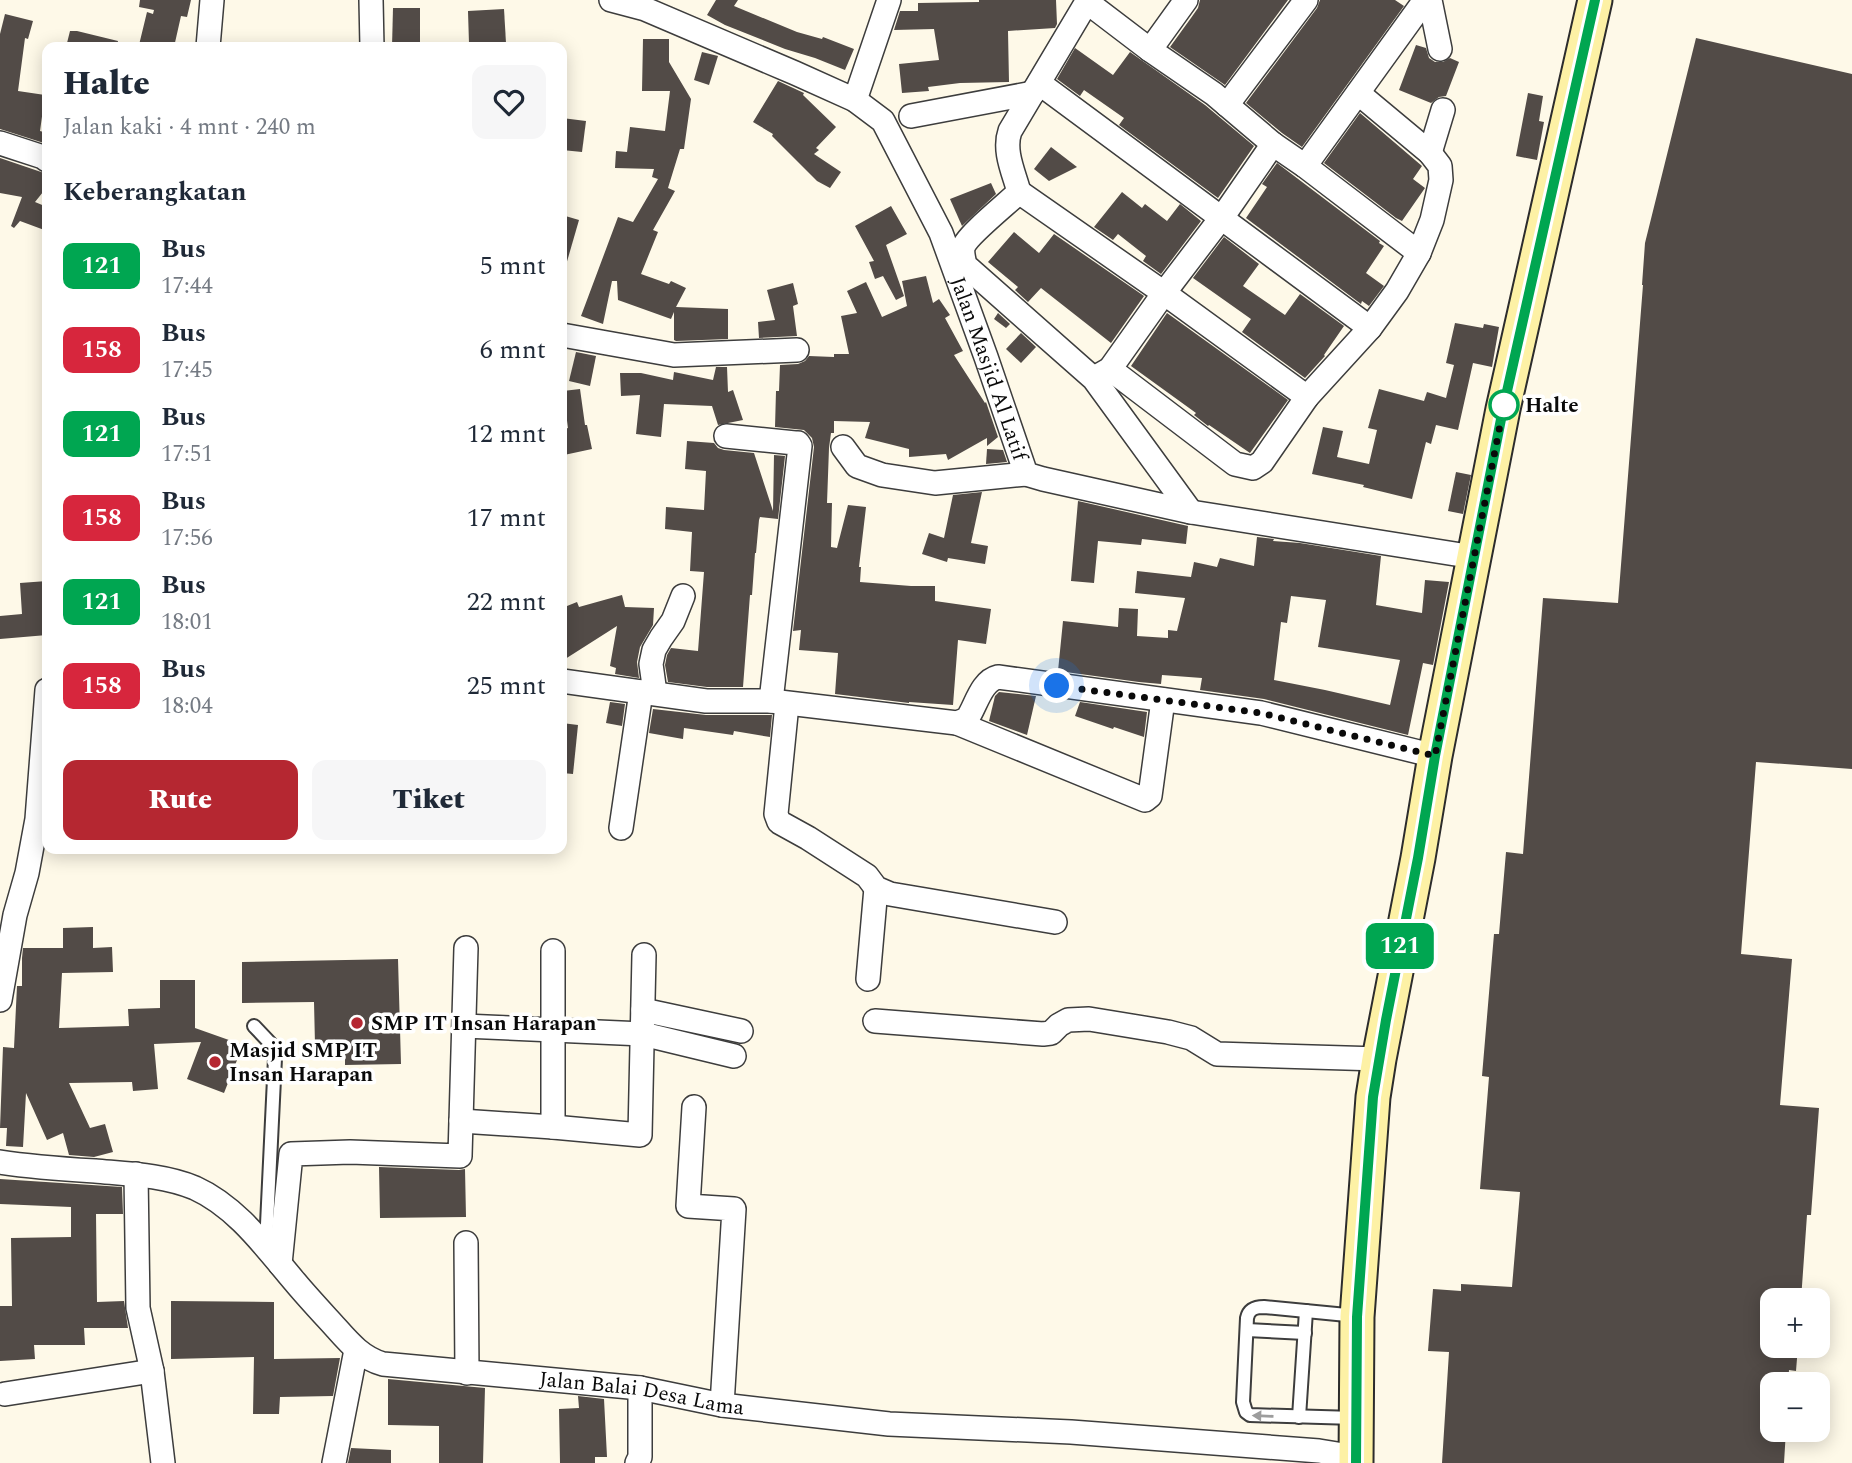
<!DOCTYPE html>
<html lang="id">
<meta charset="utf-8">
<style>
body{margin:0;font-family:Spectral,serif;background:#f6f6f7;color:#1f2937;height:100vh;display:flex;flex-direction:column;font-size:26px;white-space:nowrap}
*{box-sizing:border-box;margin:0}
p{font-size:23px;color:#747a83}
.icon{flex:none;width:38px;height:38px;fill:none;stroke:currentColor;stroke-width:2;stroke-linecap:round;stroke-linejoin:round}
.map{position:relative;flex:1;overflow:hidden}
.drawer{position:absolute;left:42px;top:42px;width:525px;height:812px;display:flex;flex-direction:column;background:#fff;border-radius:14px;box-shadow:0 4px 18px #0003}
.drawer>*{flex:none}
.badge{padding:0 14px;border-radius:10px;font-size:24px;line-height:46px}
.tools{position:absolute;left:1760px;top:1288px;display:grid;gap:14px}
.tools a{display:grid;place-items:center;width:70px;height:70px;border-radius:14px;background:#fff;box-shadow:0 4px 18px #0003;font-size:35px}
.you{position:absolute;width:35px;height:35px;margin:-18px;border:5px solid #fff;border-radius:50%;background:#1a73e8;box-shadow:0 0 0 10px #1a73e833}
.map>.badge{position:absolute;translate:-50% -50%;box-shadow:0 0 0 4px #fff}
h2{padding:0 21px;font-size:26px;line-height:63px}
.round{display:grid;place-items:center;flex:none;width:74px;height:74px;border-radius:14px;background:#f6f6f7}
.headline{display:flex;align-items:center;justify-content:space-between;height:119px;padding:0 21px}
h1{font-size:33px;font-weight:800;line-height:52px}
.action{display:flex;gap:14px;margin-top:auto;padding:14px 21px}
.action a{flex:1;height:80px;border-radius:14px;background:#b52731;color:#fff;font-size:28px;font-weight:800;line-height:80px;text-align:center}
.action a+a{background:#f6f6f7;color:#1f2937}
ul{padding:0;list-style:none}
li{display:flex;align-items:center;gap:21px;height:84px;padding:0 21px}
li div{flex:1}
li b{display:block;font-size:26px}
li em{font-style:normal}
li .badge{min-width:77px;font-weight:700;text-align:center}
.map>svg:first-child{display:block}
.building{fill:#524b47;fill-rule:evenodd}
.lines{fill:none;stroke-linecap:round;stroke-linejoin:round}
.service-casing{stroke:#3d3d3d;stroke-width:16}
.minor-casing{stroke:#3d3d3d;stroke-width:26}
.secondary-casing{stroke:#2c2c2c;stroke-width:37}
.service{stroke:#fff;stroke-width:12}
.minor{stroke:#fff;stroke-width:23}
.secondary{stroke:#fdf1a5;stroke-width:33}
.oneway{fill:#9d9d9d}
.line-casing{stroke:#fff;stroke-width:16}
.line{stroke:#00a651;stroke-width:10}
.walk{stroke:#0a0a0a;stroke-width:7;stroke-dasharray:0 12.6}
.stop-dot{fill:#fff;stroke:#00a651;stroke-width:3.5}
.poi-dot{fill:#b52731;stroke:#fff;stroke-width:2.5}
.labels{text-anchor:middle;stroke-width:7;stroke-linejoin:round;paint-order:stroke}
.street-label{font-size:21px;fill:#0a0a0a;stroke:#fff}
.stop-label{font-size:21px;font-weight:bold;fill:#0a0a0a;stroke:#fff;text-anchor:start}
.poi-label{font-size:21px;font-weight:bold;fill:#0a0a0a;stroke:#fff;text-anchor:start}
</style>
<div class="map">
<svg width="1852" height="1463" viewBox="0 0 1852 1463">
<rect width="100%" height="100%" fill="#fef9e8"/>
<!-- building -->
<g class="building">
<path d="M140,0h51l-4,17 -6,-1 -7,31h-25l-10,-2 8,-33 6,2 1,-4 -15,-3z"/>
<path d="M716,0h22l-4,6 63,26 25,7 1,-2 31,12 -9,21 -30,-12 -30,-9 -60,-24 -18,-10z"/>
<path d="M979,0h77l1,24 -2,4 -47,3 1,51 -49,1 -32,4 1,4 -27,2 -3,-29 40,-4 -5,-31 -40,1 6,-19h18v-8l61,-1z"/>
<path d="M1200,0h88l-63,85 -55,-38 21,-29 7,-10z"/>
<path d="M1320,0h75l9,6 -102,141 -20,-14 -36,-30 71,-95z"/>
<path d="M393,8h27v39h-28z"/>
<path d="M504,9l2,34 -37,1 -1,-33z"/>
<path d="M5,14l28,7 -5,18 -3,-1 -7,53 27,4 -5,36 7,2v11l-47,-15v-95z"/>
<path d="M70,31h7l41,10 -1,6h-51z"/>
<path d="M1696,38l156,36v695l-96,-7 -15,192 51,5 -12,146 39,3 -8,107h-4l-6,85h-28v46h25l-2,25 -7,-1 -1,14h-15v46h13l-2,33h-342l7,-111 -21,-1 5,-62 28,2v-7l51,3 8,-95 -40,-3 9,-112 -7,-1 12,-142h5l7,-82 17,2 20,-256 75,5 25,-318h-1l3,-42z"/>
<path d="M643,39h26v23l22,37 -7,50h-4l-12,39 7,3 -22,39 5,2 -17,42 28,10 2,-3 15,7 -10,19 52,2v30l-52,2 -2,-1v-28l-3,7 -53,-19 -1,-19h-5l-9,43 -22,-8 37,-99 15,5 25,-43 -6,-2 2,-8 -39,-1 1,-17 11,1 3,-25 35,4 5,-40h-28z"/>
<path d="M1416,45l10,3 3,10 6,4h8l7,-4 9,4 -13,34 -7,1 -8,6 -32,-13z"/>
<path d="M1075,48l38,27 17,-23 75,53 49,41 -36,52 -99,-73 5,-7 -40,-28 -4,6 -23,-17z"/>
<path d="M702,52l16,4 -9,29 -15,-5z"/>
<path d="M778,81l26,12 -1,2 33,32 -20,21 3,2 -5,4 27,18 -11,16 -13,-7 -45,-45 1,-2 -20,-12z"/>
<path d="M1528,93l15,3 -4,25 5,1 -7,38 -21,-4z"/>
<path d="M1360,113l62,53 -9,13 12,9 -23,33 -6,-3 -72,-55z"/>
<path d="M562,118l24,3 -4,31 -20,-2z"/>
<path d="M1051,147l26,20 -28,14 -15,-12z"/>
<path d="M0,158l47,16v13l-12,15 12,5v24l-27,-10 -6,7 -3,-2 11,-29 -22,-4z"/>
<path d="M1277,163l103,78 -1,2 5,3 -18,27 18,13 -15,20 -7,-5 -1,3 -115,-86 21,-31 -5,-3z"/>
<path d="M991,183l5,11 -34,32 -12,-27z"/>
<path d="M1122,192l20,16 3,-4 22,17 13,-17 21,17 -40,53 -18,-13 3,-5 -28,-22 -5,6 -19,-13z"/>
<path d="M891,206l16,28 -21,11 18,51 -8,4 -13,-24 -8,3 -6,-17 5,-1 -19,-35z"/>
<path d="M562,215l17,5 -13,45 -4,-1z"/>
<path d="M1014,232l25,21 15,-19 90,62 -33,47 -70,-55 -13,14 -13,-12 3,-3 -30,-25z"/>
<path d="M1224,237l35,27 -16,22 42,29 15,-21 44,32 -20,29 1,1 -20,22 -63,-46 9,-13 -58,-41z"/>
<path d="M926,276l7,27 6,-4 11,16 -5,3 18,33 -9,4 31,48 1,-1 12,35 -11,9v-8l-39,22 -2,-6 -37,3v-8l-44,-11 5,-16 -36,-1v12h-3l-2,15 -2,55h5l-1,44 6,1 11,-43 18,2 -7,60h2l-1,15 51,4h24v15l56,8 -5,35 -28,-4 -5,65 -44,-3v1l-74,-9 3,-41 -39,-3 2,-20 -8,1 21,-184 -2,-9 -8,-8 -29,-3 1,-36h3l1,-26 18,-1 7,-3 4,-5 25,1v-3h15l-8,-38 16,-3 -10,-22 19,-9 16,35 25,-11 -5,-25z"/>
<path d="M793,283l5,21 -5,2 4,30 -38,2 -1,-16 17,-2 -8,-30z"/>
<path d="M998,313l12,11 -4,4 -12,-9z"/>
<path d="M1167,313l121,87 -38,53 -41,-28 -1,1 -14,-11 2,-2 -65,-47z"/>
<path d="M1455,323l28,5 1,-4 15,3 -7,40 -19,-4 -15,67 -22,-5 -5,19 -5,-2 -14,57 -49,-12 1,-2 -52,-11 11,-47 20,4 -6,26 32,7 8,-34 -9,-2 11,-39 45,12 3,-9 19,6 8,-33 -8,-2z"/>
<path d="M1021,333l15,14 -15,16 -15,-14z"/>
<path d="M576,352l20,4 -6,30 -21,-5z"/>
<path d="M716,367h11l1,25 5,-2 10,30 -25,5 -6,-19 -48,-2 -3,33 -25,-3 4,-39 -19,1 -1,-23h21l32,7 1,-8 39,8z"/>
<path d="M580,389l5,36h2l5,24 -28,6 -2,-25 6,-2 -5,-37z"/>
<path d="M687,441l27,2 4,5 6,2 30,3 19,58 1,-56 11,1 -7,63 -18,-2 -1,3 -3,33h-1l-3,42h-2l-7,92h-36l-39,-5 -3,-17 2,-10 4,-7 27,3 6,-79 -14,-1 2,-39 -27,-3 1,-22 38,3 2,-39 -21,-2z"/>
<path d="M987,449l16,1 4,12 -21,2z"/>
<path d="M1456,472l15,3 -8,39 -15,-3z"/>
<path d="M982,492l-11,51 17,3 -3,18 -37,-6 -1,4 -25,-8 7,-21 15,5 9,-43z"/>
<path d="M1078,501l110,25 -2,18 -44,-5 -1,6 -43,-4 -4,42 -23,-2z"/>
<path d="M1257,537l17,2 -1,2 27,2 81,13 -5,49 46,8 3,-33 24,2 -16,83 -10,-2 -15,72 -144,-36 -64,-9 2,-12 -40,-3 -1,9 -22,-2 -81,-11 5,-50 55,6 1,-19 19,1 -1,27 31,2v-8l9,1 8,-33 -50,-5 2,-22 54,6 3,-15 23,5 3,-9 34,8zM1291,596l35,4 -8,47 82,13 -10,45 -65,-15 -51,-10 7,-58 6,1z"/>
<path d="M47,581v54l-47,4v-23l22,-2 -2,-31z"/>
<path d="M622,595l3,12 29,1 -1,17 -13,22 -3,15 2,16 -24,-4 1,-6 -6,-2 7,-40 -55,35v-53l15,-6 2,5z"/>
<path d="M999,692l37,4 -9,39 -38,-14 6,-25z"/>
<path d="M610,702l15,2 -3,22 -16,-3z"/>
<path d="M1080,702l67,10 -3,25 -30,-10 -1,2 -38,-13z"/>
<path d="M653,709l53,6h66l-2,22 -36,-6 -1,4 -49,-7 -1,11 -34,-6z"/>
<path d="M562,723l16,2 -5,49 -11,-1z"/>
<path d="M93,927v21l19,-1 1,25 -51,1 -3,55 70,-2 -1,-17 32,-1v-28h35v48l48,17 -19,48 -37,-14 14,-37 -47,2 4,45 -25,2 -1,-9 -63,1 21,45 15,-4 8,28 -19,5 -25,-2 -6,-22 -16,7 -21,-47 -3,54 -17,-1 1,-18h-7l3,-81 11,1 3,-62h5v-28l1,-10h40v-20z"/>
<path d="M398,959l3,105 -56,1v-22l-30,1 -1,-42 -72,1v-41z"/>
<path d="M379,1167l80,3 6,-1 1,48 -86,1z"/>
<path d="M0,1179l122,8 1,27h-27l1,88 27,-1 4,27h-44l1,17h-51l1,14 -35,2v-55h12l-1,-68 60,-1v-30l-71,-3z"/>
<path d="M171,1301l103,1v57l66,-1 -7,38 -53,1 -1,17h-26l1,-57 -83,2z"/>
<path d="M388,1379l97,9 -2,75h-44v-37l-51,-1z"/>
<path d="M578,1396l26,3 3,58h-12v6h-35l-1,-54 20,-1z"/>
<path d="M351,1448l40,2v13h-43z"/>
</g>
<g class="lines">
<defs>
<g id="service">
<path d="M254,1026l18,19 3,13 -9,187"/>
<path d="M1247,1330l58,3"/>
<path d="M1299,1417l7,-106"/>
<path d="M1355,1418l-105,-3 -4,-3 -3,-10 4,-84c2,-9 8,-11 17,-11l93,9"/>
</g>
<g id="minor">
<path d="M371,0l1,47"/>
<path id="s1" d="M611,0l34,9 150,64 60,27 28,21 58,112 45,124 40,117 17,5 148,33 283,45"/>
<path d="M1088,0l-78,131c-7,20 4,42 9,61 -11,11 -53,44 -56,56 -1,5 1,12 2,17l129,114 97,133"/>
<path d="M1430,0l10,49"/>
<path d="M1087,2l63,48 64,44 59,50 32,22 114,87"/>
<path d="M208,47l4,-47"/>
<path d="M1150,50l36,-50"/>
<path d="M1039,83l331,245"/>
<path d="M855,100l34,-100"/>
<path d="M1227,105l79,-105"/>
<path d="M911,116l122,-23"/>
<path d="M0,143l43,14 4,3"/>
<path d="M1430,153l13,-43"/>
<path d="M1305,166l120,-166"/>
<path d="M1019,192l145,101 143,104"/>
<path d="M562,335l112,20 123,-5"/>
<path d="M1110,369l125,95 18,4 9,-6 45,-65 63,-69 27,-37 22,-38 13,-33 9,-40 -1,-14 -10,-13 -72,-60"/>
<path d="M1096,377l14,-8 54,-76 64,-84 45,-65"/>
<path d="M726,436l69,7h3l2,3 -29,255"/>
<path d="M843,447l14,19 25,9 53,8 91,-9"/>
<path d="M562,681l144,20h65l186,22 10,-4c9,-13 14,-38 31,-42l263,36 174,43"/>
<path d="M655,693l-4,-29 3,-14 7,-12 12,-17 10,-25"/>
<path d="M787,704l-11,110 3,8 29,16 59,38 9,12 14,6 165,28"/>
<path d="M957,723l188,77 5,-4 13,-96"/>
<path d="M621,828l20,-136"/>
<path d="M553,951v176"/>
<path d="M868,979l8,-91"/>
<path d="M0,1000l15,-85 12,-42 10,-54 10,-129"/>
<path d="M643,1010l98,21"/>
<path d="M875,1021l168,13 8,-1 8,-8 9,-5 21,-1 79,13 23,6 26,16 162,5"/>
<path d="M464,1026l179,8 91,22"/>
<path d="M694,1107l-6,99 46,3 -12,196"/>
<path d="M461,1121l92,6 87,8 4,-180"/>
<path id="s2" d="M0,1162c32,5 63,7 95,9 33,3 69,4 100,17 42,19 71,60 100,94 10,12 21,24 32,36 17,18 31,39 56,46l257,24 82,17 167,19 182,8 248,19 37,6"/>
<path d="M136,1174l2,134 14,63 11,92"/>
<path d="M466,1243l1,130"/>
<path d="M280,1264l11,-110 59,-2 110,4 6,-208"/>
<path d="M5,1394l147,-23"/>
<path d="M334,1463l22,-113"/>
<path d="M637,1463l3,-6v-69"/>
</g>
<path id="secondary" d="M1356,1463l1,-146 16,-220 6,-38 39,-201 17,-102 68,-347 92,-409"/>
</defs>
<!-- service casing -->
<use href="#service" class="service-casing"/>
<!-- minor casing -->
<use href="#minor" class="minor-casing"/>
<!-- secondary casing -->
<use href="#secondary" class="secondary-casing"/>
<!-- service -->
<use href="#service" class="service"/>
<!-- minor -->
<use href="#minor" class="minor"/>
<!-- secondary -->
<use href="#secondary" class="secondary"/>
</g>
<!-- one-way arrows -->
<defs><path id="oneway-solid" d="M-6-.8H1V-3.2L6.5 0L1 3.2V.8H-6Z" transform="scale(1.75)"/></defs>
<use class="oneway" href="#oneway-solid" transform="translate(1263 1416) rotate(-178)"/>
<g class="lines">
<defs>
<path id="line" d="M1356,1463l1,-146 16,-220 13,-77 32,-162 17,-102 68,-347 92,-409"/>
</defs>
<!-- line casing -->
<use href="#line" class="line-casing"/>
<!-- line -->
<use href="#line" class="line"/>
<!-- walk -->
<path class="walk" d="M1057,686l204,27 174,43 69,-351"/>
</g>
<!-- markers -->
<circle class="stop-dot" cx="1504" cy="405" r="14"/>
<g class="poi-dot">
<circle cx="357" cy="1023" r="7"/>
<circle cx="215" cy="1062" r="7"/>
</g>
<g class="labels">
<!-- street labels -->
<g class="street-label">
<text dy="7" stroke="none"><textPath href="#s1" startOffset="569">Jalan Masjid Al Latif</textPath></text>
<text dy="7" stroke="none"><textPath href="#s2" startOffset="718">Jalan Balai Desa Lama</textPath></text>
</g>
<!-- stop labels -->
<g class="stop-label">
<text x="1525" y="412">Halte</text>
</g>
<!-- poi labels -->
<g class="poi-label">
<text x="371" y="1030">SMP IT Insan Harapan</text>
<text x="229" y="1057">Masjid SMP IT<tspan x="229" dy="24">Insan Harapan</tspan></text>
</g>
</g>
</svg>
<div class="tools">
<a>+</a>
<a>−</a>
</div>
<div class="you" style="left:1057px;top:686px"></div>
<b class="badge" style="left:1400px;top:946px;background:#00a651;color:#fff">121</b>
<section class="drawer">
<div class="headline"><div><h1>Halte</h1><p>Jalan kaki · 4 mnt · 240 m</p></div><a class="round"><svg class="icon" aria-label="heart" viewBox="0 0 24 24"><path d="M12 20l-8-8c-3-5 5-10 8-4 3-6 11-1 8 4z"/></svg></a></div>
<h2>Keberangkatan</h2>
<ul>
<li><span class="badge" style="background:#00a651;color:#fff">121</span><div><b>Bus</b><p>17:44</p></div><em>5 mnt</em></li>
<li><span class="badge" style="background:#d7263d;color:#fff">158</span><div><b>Bus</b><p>17:45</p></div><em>6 mnt</em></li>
<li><span class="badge" style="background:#00a651;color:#fff">121</span><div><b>Bus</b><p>17:51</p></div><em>12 mnt</em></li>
<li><span class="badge" style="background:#d7263d;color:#fff">158</span><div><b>Bus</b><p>17:56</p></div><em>17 mnt</em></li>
<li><span class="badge" style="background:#00a651;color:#fff">121</span><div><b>Bus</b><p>18:01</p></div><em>22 mnt</em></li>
<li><span class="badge" style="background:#d7263d;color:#fff">158</span><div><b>Bus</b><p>18:04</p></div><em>25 mnt</em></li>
</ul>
<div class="action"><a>Rute</a><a>Tiket</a></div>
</section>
</div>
